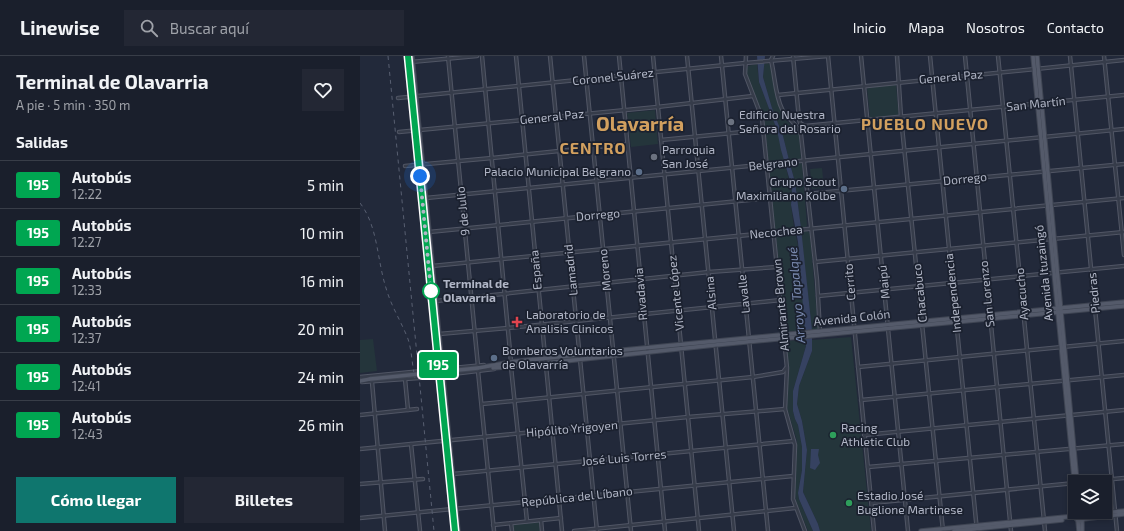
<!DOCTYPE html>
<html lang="es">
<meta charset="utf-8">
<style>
body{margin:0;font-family:"Exo 2",sans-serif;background:#232734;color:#f1f3f6;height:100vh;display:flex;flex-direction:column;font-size:15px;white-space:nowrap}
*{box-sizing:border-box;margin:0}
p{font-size:13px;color:#9fa2a9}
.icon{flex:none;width:22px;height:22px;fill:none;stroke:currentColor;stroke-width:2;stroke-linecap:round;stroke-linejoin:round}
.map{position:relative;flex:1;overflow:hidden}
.drawer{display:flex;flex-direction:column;background:#1a1f2c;width:360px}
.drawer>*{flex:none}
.badge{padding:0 8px;border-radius:3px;font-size:14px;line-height:26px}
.buttons{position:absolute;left:708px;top:419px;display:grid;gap:8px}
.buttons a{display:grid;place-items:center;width:44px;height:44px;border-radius:0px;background:#1a1f2c;box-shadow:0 2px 6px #0003,0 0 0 1px #383d48;font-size:20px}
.you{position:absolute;width:20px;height:20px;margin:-10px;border:3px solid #fff;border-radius:50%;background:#1a73e8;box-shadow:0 0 0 6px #1a73e833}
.map>.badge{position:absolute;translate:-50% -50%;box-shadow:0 0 0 2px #fff}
h2{padding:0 16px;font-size:15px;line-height:36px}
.round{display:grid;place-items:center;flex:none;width:42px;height:42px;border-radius:0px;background:#232734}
.summary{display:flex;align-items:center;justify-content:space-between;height:68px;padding:0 16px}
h1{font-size:19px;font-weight:700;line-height:30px}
.primary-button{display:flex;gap:8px;margin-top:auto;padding:8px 16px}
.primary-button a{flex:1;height:46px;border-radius:0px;background:#0f766e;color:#fff;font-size:16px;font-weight:700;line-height:46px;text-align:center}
.primary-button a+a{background:#232734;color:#f1f3f6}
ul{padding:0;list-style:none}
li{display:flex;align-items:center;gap:12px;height:48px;padding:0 16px;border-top:1px solid #383d48}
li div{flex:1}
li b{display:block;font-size:15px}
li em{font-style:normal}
li .badge{min-width:44px;font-weight:700;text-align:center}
header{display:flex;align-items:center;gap:24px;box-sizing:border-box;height:56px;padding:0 20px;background:#1a1f2c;border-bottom:1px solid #383d48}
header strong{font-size:19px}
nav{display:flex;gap:22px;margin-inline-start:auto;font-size:14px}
.search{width:280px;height:36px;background:#232734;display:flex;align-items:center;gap:10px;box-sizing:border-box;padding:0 14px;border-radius:0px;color:#9fa2a9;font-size:15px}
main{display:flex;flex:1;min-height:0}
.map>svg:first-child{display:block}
.green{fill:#24353b}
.water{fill:#364261}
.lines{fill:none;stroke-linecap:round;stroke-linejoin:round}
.minor-casing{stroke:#515665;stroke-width:4.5}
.major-casing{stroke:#3f4553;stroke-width:5.5}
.minor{stroke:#363c4a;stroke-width:2.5}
.major{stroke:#545a6a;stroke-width:3.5}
.rail{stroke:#585f71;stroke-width:1;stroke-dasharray:4 4;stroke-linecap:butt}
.major-bridge-casing{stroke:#3f4553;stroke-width:5.5;stroke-linecap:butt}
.major-bridge{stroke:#545a6a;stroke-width:3.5}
.line-casing{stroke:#fff;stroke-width:9}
.line{stroke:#00a651;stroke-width:6}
.walk{stroke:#b1b6c6;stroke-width:4;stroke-dasharray:0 7.2}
.worship-dot{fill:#6b7280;stroke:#1b212f;stroke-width:1.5}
.service-dot{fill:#5c6f8a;stroke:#1b212f;stroke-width:1.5}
.stop-dot{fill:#fff;stroke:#00a651;stroke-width:2}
.health-dot{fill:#e0444e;stroke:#1b212f;stroke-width:1.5}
.leisure-dot{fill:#2e9e5b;stroke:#1b212f;stroke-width:1.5}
.labels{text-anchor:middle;stroke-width:3.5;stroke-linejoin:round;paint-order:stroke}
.street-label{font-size:12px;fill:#b1b6c6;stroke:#1b212f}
.poi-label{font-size:12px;fill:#b1b6c6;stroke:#1b212f;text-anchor:start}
.stop-label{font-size:12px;font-weight:bold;fill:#b1b6c6;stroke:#1b212f;text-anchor:start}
.water-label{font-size:13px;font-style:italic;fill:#7989ae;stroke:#1b212f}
.district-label{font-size:16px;font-weight:bold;letter-spacing:1px;fill:#d2a05f;stroke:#1b212f}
.town-label{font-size:20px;font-weight:bold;fill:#d2a05f;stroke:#1b212f}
</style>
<header>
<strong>Linewise</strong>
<div class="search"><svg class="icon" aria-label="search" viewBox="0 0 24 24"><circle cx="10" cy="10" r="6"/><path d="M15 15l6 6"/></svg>Buscar aquí</div>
<nav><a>Inicio</a><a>Mapa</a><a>Nosotros</a><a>Contacto</a></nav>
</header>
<main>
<section class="drawer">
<div class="summary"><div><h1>Terminal de Olavarria</h1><p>A pie · 5 min · 350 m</p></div><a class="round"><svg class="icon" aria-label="heart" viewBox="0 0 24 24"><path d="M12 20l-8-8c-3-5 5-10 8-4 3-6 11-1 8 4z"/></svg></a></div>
<h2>Salidas</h2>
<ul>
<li><span class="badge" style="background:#00a651;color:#fff">195</span><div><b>Autobús</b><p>12:22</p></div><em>5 min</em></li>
<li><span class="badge" style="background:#00a651;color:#fff">195</span><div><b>Autobús</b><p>12:27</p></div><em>10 min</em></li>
<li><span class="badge" style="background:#00a651;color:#fff">195</span><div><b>Autobús</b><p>12:33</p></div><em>16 min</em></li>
<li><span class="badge" style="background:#00a651;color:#fff">195</span><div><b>Autobús</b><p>12:37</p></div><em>20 min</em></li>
<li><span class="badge" style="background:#00a651;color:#fff">195</span><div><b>Autobús</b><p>12:41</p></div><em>24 min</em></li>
<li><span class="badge" style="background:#00a651;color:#fff">195</span><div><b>Autobús</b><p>12:43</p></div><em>26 min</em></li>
</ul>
<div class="primary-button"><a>Cómo llegar</a><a>Billetes</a></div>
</section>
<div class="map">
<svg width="764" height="475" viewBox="0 0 764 475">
<rect width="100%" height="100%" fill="#22293a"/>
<!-- green -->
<g class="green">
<path d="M408,7l4,4 4,30 5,14 4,8 14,14 2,25 -1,1 -11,1 -6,-24 -11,-28 -9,-31 1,-13z"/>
<path d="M397,8l2,18 18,48 7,30 -14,2 -2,-3 -4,-44 -9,-17 -9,-27 2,-5z"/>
<path d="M536,29l3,31 -29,2 -3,-30z"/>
<path d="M295,54l3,34 -27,3 -4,-34z"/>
<path d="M440,107l2,1 5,61 -1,2 -5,1 -6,-46 -5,-18z"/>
<path d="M425,108l7,28 -1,13 3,23 -18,2 -1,-1 -6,-61 2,-3z"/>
<path d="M462,112l2,20 -12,1 -2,-20z"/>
<path d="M447,175l3,2 8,95 -1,2h-5l-11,-98z"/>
<path d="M435,176c8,32 8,66 10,99l-19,1 -1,-1 -9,-95 1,-2z"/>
<path d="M491,281l20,194h-51l-2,-7 -15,-32 4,-42 -5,-29 -5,-17 2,-18 13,-35v-11z"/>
<path d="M13,283l4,32 -17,2v-33z"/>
<path d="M446,283v7l-13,45v20l2,8 3,6 4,22v23l-4,23 1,6 14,32h-5l-12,-30 -1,-8 2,-52 -10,-33 1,-34 -2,-32 2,-1z"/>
<path d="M179,466l1,9h-27l-1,-6z"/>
</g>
<!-- water -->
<g class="water">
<path d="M397,0h8l-2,21 9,31 11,28 7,28 5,18 6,46 11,102v21l-13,35 -2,18 5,17 5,29 -4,42 15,32 2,7h-7l-14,-32 -1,-6 4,-23v-23l-4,-22 -3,-6 -2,-8v-20l13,-45 -8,-104 -7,-37 1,-13 -2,-11 -9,-31 -4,-20 -18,-48z"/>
<path d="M451,393h8l-1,6 2,8 -5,7 -5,-2z"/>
</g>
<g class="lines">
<defs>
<g id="minor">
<path d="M88,0l30,310"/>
<path d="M122,0l29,306"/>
<path d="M156,0l46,475"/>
<path d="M190,0l47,475"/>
<path d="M224,0l47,475"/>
<path d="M259,0l46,475"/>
<path d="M293,0l46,475"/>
<path d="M327,0l47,475"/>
<path d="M361,0l47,475"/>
<path d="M386,0l-1,18 17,44 25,250 -2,41 10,36 -2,54 12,32"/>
<path d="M413,0l-2,4c4,16 4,35 11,49 5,10 16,15 19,26l16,145 3,52"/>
<path d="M433,0l6,63 1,4 5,3"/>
<path d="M468,0l46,475"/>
<path d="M501,0l47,475"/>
<path d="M537,0l4,61 42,414"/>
<path d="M570,0l47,475"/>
<path d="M605,0l46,475"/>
<path d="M638,0l47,475"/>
<path d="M710,0l47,475"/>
<path d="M744,0l20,199"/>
<path d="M51,6l66,-6"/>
<path d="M418,39l346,-35"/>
<path d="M38,42l347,-35 83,-7"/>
<path d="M445,70l319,-31"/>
<path d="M39,76l258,-25 96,-11"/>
<path d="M301,84l102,-10"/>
<path d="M45,110l87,-8 135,-14"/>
<path d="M447,138l317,-30"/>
<path d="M66,142l698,-69"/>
<path d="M69,176l341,-34"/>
<path d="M455,206l309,-30"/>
<path d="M72,210l692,-68"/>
<path d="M458,240l306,-30"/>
<path d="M76,245l273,-29 68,-5"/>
<path d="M79,278l69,-6 273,-28"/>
<path d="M149,311h2l16,154"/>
<path d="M498,311l266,-26"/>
<path d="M118,315l16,160"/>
<path d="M0,321l124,-12"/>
<path d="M45,323l3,31"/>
<path d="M2,326l57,-4 75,-9"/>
<path d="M12,326l13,149"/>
<path d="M501,344l263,-25"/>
<path d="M122,348l271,-27 30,-5 3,-4"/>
<path d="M0,359l57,-6"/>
<path d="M504,379l260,-25"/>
<path d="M51,388l9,87"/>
<path d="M0,393l328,-32 97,-8"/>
<path d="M508,411l256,-23"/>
<path d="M93,418l341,-33"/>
<path d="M722,426l42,-4"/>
<path d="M0,428l63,-5"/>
<path d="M512,447l203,-20"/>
<path d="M0,462l433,-42"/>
<path d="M181,464l1,11"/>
<path d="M151,467l1,8"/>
<path d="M133,469l68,-7"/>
<path d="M214,475l221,-23"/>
</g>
<g id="major">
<path d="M48,0l47,475"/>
<path d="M52,0l46,475"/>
<path d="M673,0l42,432"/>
<path d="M677,0l40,426"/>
<path d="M118,312l33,-6 102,-11 511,-49"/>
<path d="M133,312l53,-5 169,-18 409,-39"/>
<path d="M0,325l10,-2"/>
<circle cx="720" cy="461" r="4"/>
<path d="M723,459l41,-4"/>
<path d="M723,463l41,-5"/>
<path d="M718,465l1,10"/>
<path d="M722,465v10"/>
<path d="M561,475l155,-15"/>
<path d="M594,475l108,-11"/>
</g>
</defs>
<!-- minor casing -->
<use href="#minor" class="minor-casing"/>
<!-- major casing -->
<use href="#major" class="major-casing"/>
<!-- minor -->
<use href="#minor" class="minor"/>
<!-- major -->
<use href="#major" class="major"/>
<!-- rail -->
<g class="rail">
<path d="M28,0l46,475"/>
<path d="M0,147c18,23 17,57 26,85 5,18 15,33 22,51 4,12 4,27 7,39"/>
</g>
<defs>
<path id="major-bridge" d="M10,323l108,-11"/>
</defs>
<!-- major-bridge casing -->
<use href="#major-bridge" class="major-bridge-casing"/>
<!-- major-bridge -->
<use href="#major-bridge" class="major-bridge"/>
</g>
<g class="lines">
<defs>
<path id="line" d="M48,0l47,475"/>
</defs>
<!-- line casing -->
<use href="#line" class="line-casing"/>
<!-- line -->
<use href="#line" class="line"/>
<!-- walk -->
<path class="walk" d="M60,120l11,115"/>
</g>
<!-- markers -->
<g class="worship-dot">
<circle cx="371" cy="66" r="4"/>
<circle cx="294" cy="101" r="4"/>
</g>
<g class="service-dot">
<circle cx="279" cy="116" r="4"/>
<circle cx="484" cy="133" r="4"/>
<circle cx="134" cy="302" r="4"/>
</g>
<circle class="stop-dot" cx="71" cy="235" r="8"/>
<path class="health-dot" d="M155 260h4v4h4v4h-4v4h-4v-4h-4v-4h4z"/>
<g class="leisure-dot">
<circle cx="473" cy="379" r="4"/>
<circle cx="489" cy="447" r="4"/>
</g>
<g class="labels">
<!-- street labels -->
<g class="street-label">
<text transform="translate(253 21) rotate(-6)" y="4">Coronel Suárez</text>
<text transform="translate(591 21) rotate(-5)" y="4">General Paz</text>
<text transform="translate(676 48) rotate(-6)" y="4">San Martín</text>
<text transform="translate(192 61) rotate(-6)" y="4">General Paz</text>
<text transform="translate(413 108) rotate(-6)" y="4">Belgrano</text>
<text transform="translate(605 123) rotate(-6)" y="4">Dorrego</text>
<text transform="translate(103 155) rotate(-96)" y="4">9 de Julio</text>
<text transform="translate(238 159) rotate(-5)" y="4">Dorrego</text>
<text transform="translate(416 176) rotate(-6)" y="4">Necochea</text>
<text transform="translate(176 214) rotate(-95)" y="4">España</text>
<text transform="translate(211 214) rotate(-96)" y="4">Lamadrid</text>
<text transform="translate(245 214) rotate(-96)" y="4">Moreno</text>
<text transform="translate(684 217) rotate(-96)" y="4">Avenida Ituzaingó</text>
<text transform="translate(490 226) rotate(-95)" y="4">Cerrito</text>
<text transform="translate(524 226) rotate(-96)" y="4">Maipú</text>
<text transform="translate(316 237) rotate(-96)" y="4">Vicente López</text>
<text transform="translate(351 237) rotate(-95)" y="4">Alsina</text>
<text transform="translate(560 237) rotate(-96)" y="4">Chacabuco</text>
<text transform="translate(593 237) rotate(-96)" y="4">Independencia</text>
<text transform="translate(734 237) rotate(-96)" y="4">Piedras</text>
<text transform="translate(281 238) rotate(-95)" y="4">Rivadavia</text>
<text transform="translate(384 238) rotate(-96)" y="4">Lavalle</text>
<text transform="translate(627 238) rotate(-96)" y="4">San Lorenzo</text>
<text transform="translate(662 238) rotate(-95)" y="4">Ayacucho</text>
<text transform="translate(421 249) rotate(-95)" y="4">Almirante Brown</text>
<text transform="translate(492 262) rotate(-6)" y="4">Avenida Colón</text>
<text transform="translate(212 373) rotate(-5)" y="4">Hipólito Yrigoyen</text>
<text transform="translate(264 402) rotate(-5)" y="4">José Luis Torres</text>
<text transform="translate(217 441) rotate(-6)" y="4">República del Líbano</text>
</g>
<!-- poi labels -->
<g class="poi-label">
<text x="379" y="63">Edificio Nuestra<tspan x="379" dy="14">Señora del Rosario</tspan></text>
<text x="302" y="98">Parroquia<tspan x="302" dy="14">San José</tspan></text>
<text x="271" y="120" text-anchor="end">Palacio Municipal Belgrano</text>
<text x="476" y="130" text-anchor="end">Grupo Scout<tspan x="476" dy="14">Maximiliano Kolbe</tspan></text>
<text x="166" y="263">Laboratorio de<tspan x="166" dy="14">Analisis Clinicos</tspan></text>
<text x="142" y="299">Bomberos Voluntarios<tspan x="142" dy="14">de Olavarría</tspan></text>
<text x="481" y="376">Racing<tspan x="481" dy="14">Athletic Club</tspan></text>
<text x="497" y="444">Estadio José<tspan x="497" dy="14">Buglione Martinese</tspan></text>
</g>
<!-- stop labels -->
<g class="stop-label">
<text x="83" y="232">Terminal de<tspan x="83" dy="14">Olavarria</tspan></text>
</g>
<!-- water labels -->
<g class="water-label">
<text transform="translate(436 239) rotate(-95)" y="5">Arroyo Tapalqué</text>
</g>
<!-- district labels -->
<g class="district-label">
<text x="565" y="74">PUEBLO NUEVO</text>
<text x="233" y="98">CENTRO</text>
</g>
<!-- town labels -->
<g class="town-label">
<text x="280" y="75">Olavarría</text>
</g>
</g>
</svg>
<div class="buttons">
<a><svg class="icon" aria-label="layers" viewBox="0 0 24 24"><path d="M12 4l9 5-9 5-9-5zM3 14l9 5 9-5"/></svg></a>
</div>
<div class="you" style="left:60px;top:120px"></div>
<b class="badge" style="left:78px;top:309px;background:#00a651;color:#fff">195</b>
</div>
</main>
